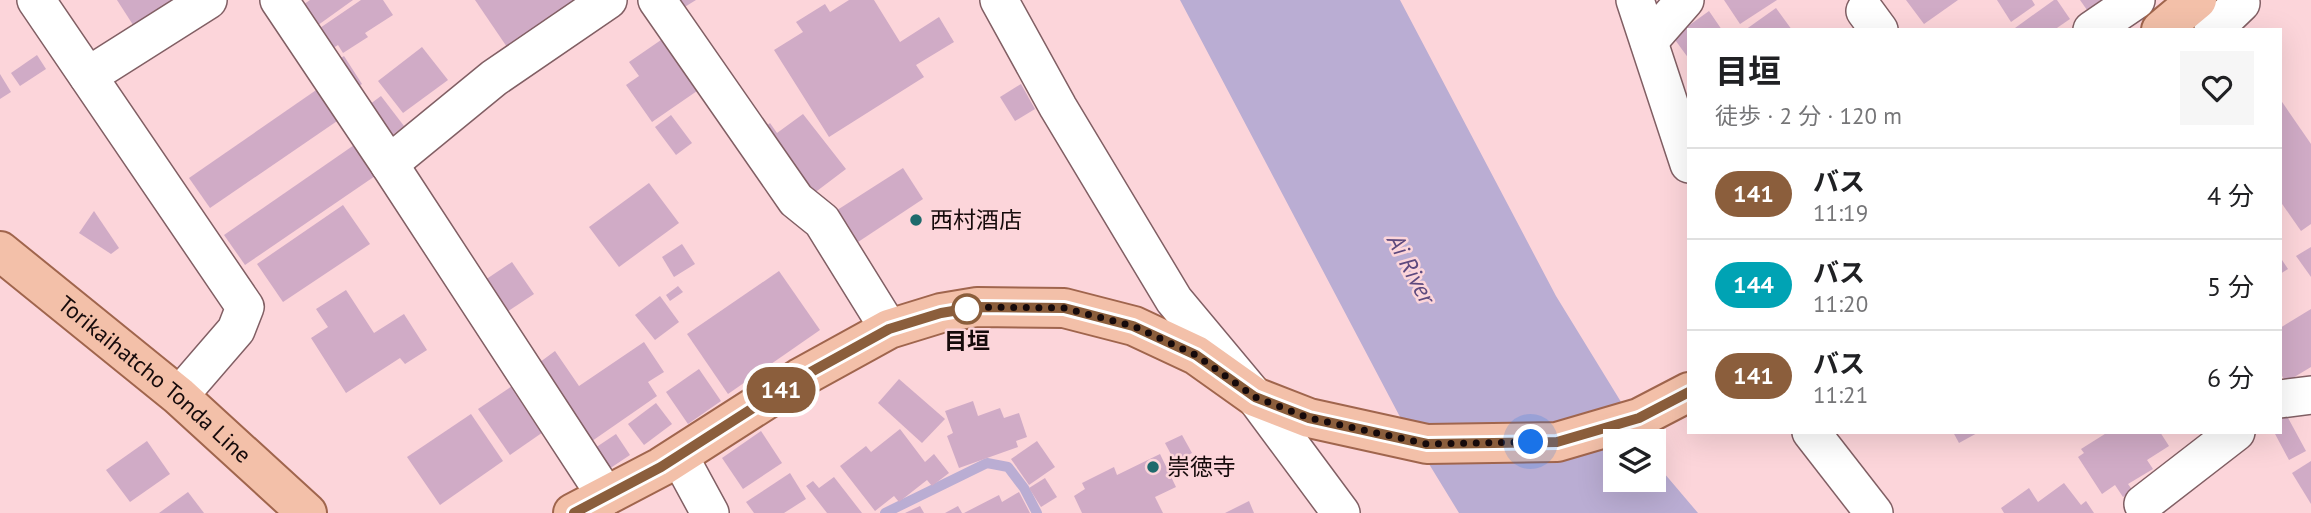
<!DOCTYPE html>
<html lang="ja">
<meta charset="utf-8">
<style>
body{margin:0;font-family:"PT Sans","Noto Sans JP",sans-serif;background:#f6f6f6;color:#202124;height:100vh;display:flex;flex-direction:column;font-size:26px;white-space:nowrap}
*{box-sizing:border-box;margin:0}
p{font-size:23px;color:#757577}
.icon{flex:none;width:38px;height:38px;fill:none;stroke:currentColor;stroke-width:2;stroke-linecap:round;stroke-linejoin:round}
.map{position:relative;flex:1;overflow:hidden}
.panel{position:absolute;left:1687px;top:28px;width:595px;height:406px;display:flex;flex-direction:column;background:#fff;border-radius:0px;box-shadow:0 7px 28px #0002}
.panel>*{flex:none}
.badge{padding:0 14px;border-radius:23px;font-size:24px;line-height:46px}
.fabs{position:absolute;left:1603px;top:429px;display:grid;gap:14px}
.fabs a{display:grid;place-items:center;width:63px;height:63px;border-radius:0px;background:#fff;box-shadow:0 7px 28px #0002;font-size:35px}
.you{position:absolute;width:35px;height:35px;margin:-18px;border:5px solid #fff;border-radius:50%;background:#1a73e8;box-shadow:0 0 0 10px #1a73e833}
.map>.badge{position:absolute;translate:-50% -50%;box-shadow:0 0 0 4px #fff}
.round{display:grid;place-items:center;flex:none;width:74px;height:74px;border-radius:0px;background:#f6f6f6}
.summary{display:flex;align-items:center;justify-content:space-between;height:119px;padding:0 28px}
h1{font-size:33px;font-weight:700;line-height:52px}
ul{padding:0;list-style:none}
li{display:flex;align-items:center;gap:21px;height:91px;padding:0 28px;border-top:2px solid #e0e0e0}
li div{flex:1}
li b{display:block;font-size:26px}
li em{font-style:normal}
li .badge{min-width:77px;font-weight:700;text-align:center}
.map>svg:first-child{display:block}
.water{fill:#baadd3}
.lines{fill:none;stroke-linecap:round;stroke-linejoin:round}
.stream{stroke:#baadd3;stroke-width:10}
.building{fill:#d0abc6}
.minor-casing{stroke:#815f64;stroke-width:40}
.major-casing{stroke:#a0654d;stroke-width:42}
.minor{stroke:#fff;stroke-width:37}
.major{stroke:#f3c0a9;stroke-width:38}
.line-casing{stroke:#fff;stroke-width:16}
.line{stroke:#8b5e3c;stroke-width:10}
.walk{stroke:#160a0b;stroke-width:7;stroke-dasharray:0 12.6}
.poi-dot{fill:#1e6a6c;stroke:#fcd5da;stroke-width:2.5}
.stop-dot{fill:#fff;stroke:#8b5e3c;stroke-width:3.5}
.labels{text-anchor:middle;stroke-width:5;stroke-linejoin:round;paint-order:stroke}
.poi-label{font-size:23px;fill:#160a0b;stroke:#fcd5da;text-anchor:start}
.stop-label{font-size:23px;font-weight:bold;fill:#160a0b;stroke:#fcd5da}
.street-label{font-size:23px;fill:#160a0b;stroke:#fcd5da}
.water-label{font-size:24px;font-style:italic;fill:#5d497e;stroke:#fcd5da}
</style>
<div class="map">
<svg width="2311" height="513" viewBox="0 0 2311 513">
<rect width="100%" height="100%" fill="#fcd5da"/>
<!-- water -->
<path class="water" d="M1180,0h220l156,296 89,145h-30v39h39v-24l10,17 34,40h-239l-60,-98z"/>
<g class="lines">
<!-- stream -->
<path class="stream" d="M885,513l102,-50 21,4 16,21 13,25"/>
</g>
<!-- building -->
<g class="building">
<path d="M117,0h77l-59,28z"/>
<path d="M310,0h43l-39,28 -14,-21z"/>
<path d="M361,0h22l10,15 -28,18 3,4 -25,16 -5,-8 -8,5 -13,-20z"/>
<path d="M475,0h107l-73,50z"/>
<path d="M678,0h18l-13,8z"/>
<path d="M849,0h25l26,42 39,-25 15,25 -38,23 8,12 -95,60 -55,-87 29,-18 -7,-10 29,-18 5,8z"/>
<path d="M1724,0h53l-37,24z"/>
<path d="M1906,0h52l-34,24z"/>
<path d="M1997,0h35l3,5 -24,17z"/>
<path d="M2054,0h3l13,19 -16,11h-38l-1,-2z"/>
<path d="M2080,0h21l-14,10z"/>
<path d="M1776,8l16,22h-47z"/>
<path d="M1709,11l13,19h-33v29l-16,-22z"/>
<path d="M661,40l36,51 -45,31 -26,-37 13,-9 -10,-14z"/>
<path d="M422,47l26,33 -45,33 -25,-32z"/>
<path d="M37,55l9,14 -26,17 -9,-13z"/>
<path d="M344,56l18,28 -15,10 -18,-28z"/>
<path d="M0,74l11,18 -11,7z"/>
<path d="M1021,84l14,25 -20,12 -15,-24z"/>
<path d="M322,86l21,31 -133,91 -21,-30z"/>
<path d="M381,96l23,30 -22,17 -24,-30z"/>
<path d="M2280,99l31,45v80l-10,7 -21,-30z"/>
<path d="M803,114l43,55 -37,28 -50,-65 11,-9 7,10z"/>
<path d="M671,115l21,28 -16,12 -21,-28z"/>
<path d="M357,143l21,31 -133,91 -21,-30z"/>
<path d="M903,168l20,31 -71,47 -21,-32z"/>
<path d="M649,183l30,40 -60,44 -30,-40z"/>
<path d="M343,205l27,39 -87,58 -26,-38z"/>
<path d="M94,211l25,37 -8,6 -32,-21z"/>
<path d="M682,244l13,20 -21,13 -12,-20z"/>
<path d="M2311,247v30l-15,-21z"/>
<path d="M2280,257l8,12 -8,5z"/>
<path d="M512,262l22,32 -27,18 -22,-32z"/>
<path d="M779,271l41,59 -92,64 -41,-60z"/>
<path d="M678,286l5,6 -13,9 -4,-6z"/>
<path d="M346,290l28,43 30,-19 23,36 -22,14 -5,-6 -54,35 -35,-55 17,-11 -12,-18z"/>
<path d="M660,296l19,26 -24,18 -20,-25z"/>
<path d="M2311,309v58l-25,15 -6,-9v-45z"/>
<path d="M644,342l20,30 -16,10 9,14 -75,52 -54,-77 27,-20 24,35z"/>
<path d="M699,369l22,32 -33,23 -22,-32z"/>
<path d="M899,379l46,40 -23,24 -44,-40z"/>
<path d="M515,384l31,46 -36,25 -32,-46z"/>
<path d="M973,401l5,15 22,-8 4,10 15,-5 8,24 -11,4 2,6 -59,21 -12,-32 6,-3 -8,-22z"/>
<path d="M656,403l16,21 -28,21 -16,-21z"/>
<path d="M471,414l32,47 -63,44 -33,-48z"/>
<path d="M2287,416l19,35 -17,9 -15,-28h6v-12z"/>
<path d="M900,429l25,33 9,-8 15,19 -17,13 -5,-6 -28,22 -5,-6 -19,15 -35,-45 26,-20 5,6z"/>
<path d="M761,431l21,32 -39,26 -21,-31z"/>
<path d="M1953,432h26l-20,11z"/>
<path d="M2108,432h52l9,14 -22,14 6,9 -25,15 5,7 -10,6 -8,-12 -13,9 -24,-37 6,-4 -3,-4z"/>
<path d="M616,434l14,21 -24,16 -14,-21z"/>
<path d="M1182,435l10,18 -17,9 -10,-19z"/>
<path d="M147,441l23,33 -40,28 -24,-32z"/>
<path d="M1037,441l18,26 -26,18 -18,-26z"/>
<path d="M1160,454l16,33 -21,10 8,16h-81l-8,-17 11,-7 -3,-6 32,-16 3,8z"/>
<path d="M2311,461v43l-19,-31z"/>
<path d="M790,473l16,26 -22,14h-30l-8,-11z"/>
<path d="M834,477l28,36h-35l-21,-27 7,-5 6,7z"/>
<path d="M1045,478l12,19 -16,10 -12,-19z"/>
<path d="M2064,483l17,22 5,-4 8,12h-90l-3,-5 28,-20 9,14z"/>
<path d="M188,492l16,21h-45z"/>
<path d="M1019,492l11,21h-66l35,-18 3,7z"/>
<path d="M1249,501l5,12h-29z"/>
<path d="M920,506l4,7h-19z"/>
<path d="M958,506l4,7h-17z"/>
</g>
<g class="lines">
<defs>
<g id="minor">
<path d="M36,0l209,307 -9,23 -57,66"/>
<path d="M279,0l110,164 217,332"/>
<path d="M657,0l139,200 26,21 67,108"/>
<path d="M999,0l59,107 116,193 81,97 86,116"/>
<path d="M1635,0l54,164"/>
<path d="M1865,11l14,19"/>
<path d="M2092,30l44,-30"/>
<path d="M2213,30l28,-27 -3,-3"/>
<path d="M1649,41l36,-41"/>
<path d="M88,76l120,-76"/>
<path d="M389,164l105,-86 114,-78"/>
<path d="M2280,399l31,-4"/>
<path d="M1811,432l63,81"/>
<path d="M679,456l31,57"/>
<path d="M2143,504l93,-72"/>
</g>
<g id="major">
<path d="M2161,30l36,-30"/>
<path id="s1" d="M0,251l179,145 128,117"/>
<path d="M573,513l88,-46 139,-89 89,-49 52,-16 36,-6 87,1 70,18 62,29 59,42 54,21 118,26 130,-2 82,-24 50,-26"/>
</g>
</defs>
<!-- minor casing -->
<use href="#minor" class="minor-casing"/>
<!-- major casing -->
<use href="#major" class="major-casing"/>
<!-- minor -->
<use href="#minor" class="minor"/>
<!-- major -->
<use href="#major" class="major"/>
</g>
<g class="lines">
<defs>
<path id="line" d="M574,513l87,-46 139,-89 89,-49 52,-16 36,-6 87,1 69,18 63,29 59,42 54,21 118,26 130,-2 82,-24 50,-26"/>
</defs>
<!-- line casing -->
<use href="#line" class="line-casing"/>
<!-- line -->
<use href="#line" class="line"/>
<!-- walk -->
<path class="walk" d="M967,309l-8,1 18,-3 87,1 69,18 63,29 59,42 54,21 118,26 104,-2"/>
</g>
<!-- markers -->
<g class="poi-dot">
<circle cx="916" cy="220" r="7"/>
<circle cx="1153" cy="467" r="7"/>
</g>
<circle class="stop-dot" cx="967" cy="309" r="14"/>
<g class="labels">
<!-- poi labels -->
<g class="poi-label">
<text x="930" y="228">西村酒店</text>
<text x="1167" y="475">崇徳寺</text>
</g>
<!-- stop labels -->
<g class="stop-label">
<text x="967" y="349">目垣</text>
</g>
<!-- street labels -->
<g class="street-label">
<text dy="8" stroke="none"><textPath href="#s1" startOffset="201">Torikaihatcho Tonda Line</textPath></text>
</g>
<!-- water labels -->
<g class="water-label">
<text transform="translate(1411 269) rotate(62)" y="8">Ai River</text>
</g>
</g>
</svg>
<div class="fabs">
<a><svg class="icon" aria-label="layers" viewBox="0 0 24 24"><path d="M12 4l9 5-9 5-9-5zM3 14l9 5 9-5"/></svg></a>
</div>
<div class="you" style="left:1531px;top:442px"></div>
<b class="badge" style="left:781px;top:390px;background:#8b5e3c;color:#fff">141</b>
<section class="panel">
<div class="summary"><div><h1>目垣</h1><p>徒歩 · 2 分 · 120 m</p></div><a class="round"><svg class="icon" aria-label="heart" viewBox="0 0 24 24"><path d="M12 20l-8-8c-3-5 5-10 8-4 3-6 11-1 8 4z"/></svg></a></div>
<ul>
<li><span class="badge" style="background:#8b5e3c;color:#fff">141</span><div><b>バス</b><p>11:19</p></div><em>4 分</em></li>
<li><span class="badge" style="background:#00a3b4;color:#fff">144</span><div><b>バス</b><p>11:20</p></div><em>5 分</em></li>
<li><span class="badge" style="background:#8b5e3c;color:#fff">141</span><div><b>バス</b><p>11:21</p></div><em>6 分</em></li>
</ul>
</section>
</div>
